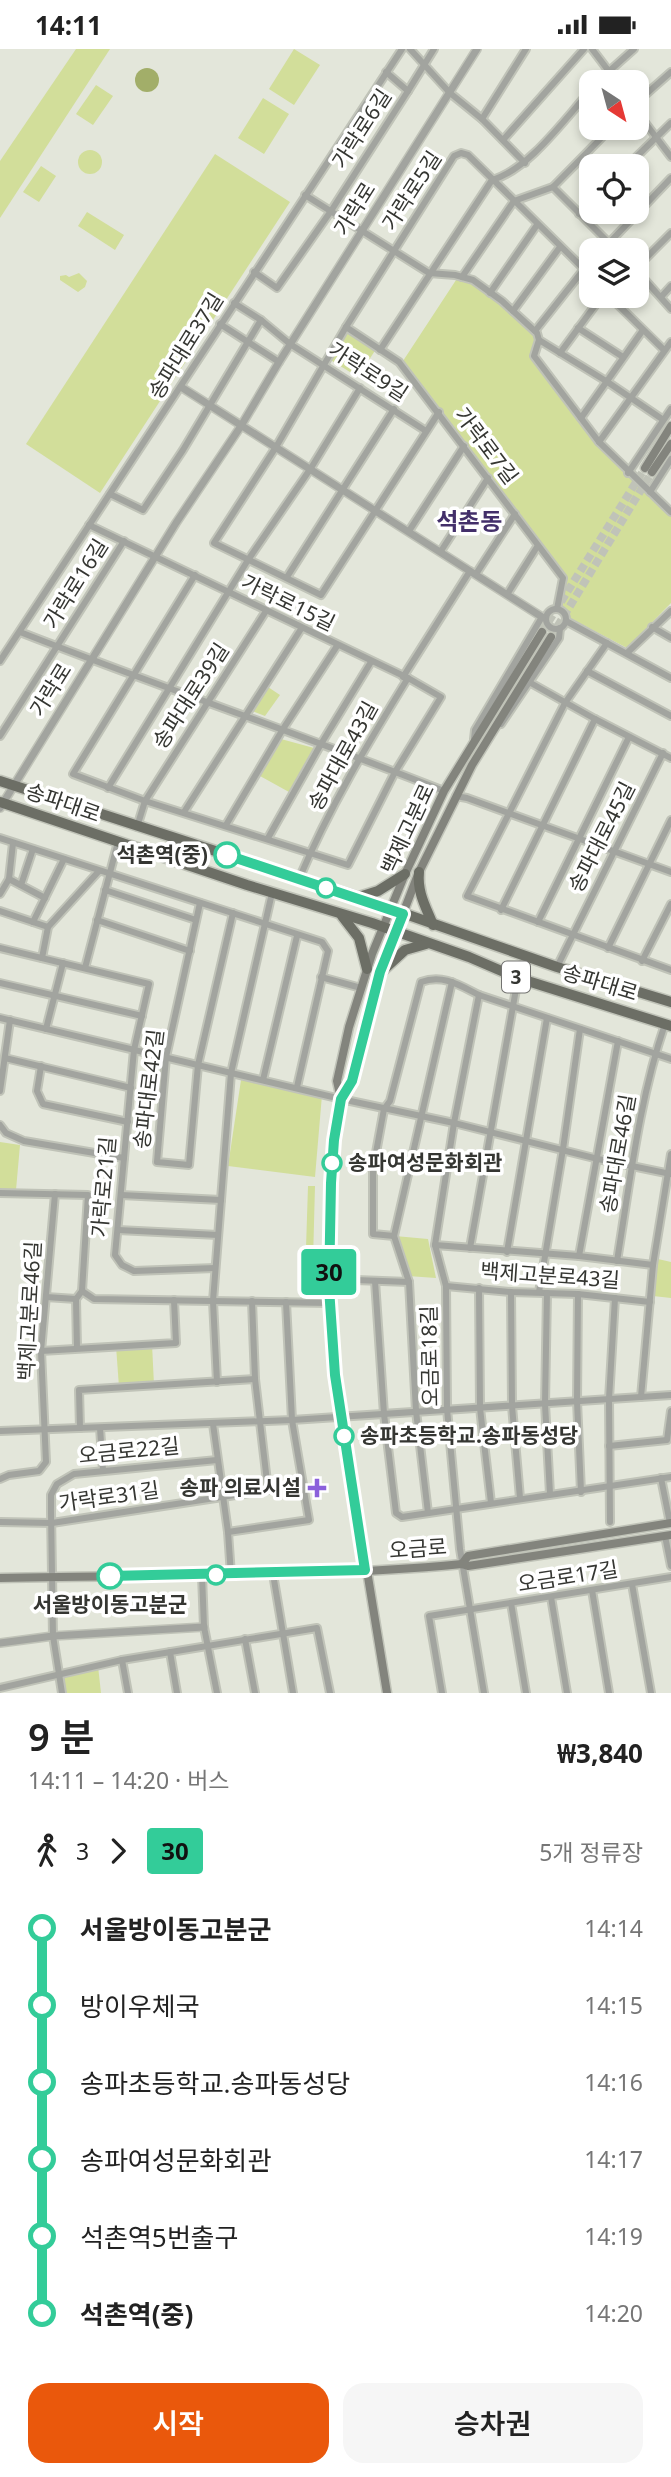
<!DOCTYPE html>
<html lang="ko">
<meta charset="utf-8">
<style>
body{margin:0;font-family:"Noto Sans","Noto Sans KR",sans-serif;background:#f6f6f6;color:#222;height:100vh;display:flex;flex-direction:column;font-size:26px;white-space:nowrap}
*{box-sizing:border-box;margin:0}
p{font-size:23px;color:#767676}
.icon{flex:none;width:38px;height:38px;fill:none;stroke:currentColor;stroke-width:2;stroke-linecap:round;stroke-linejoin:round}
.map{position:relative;height:1644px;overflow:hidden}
.panel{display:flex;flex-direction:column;background:#fff;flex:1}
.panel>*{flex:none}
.badge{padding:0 14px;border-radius:5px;font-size:24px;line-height:46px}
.needle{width:46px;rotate:144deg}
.fabs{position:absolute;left:579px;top:21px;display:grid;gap:14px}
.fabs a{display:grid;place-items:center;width:70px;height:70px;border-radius:14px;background:#fff;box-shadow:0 4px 10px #0003;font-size:35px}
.map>.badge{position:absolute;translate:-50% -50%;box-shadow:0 0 0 4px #fff}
.legs{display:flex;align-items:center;gap:10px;height:77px;padding:0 28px;font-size:23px}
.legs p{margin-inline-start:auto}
.summary{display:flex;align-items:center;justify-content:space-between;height:119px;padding:0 28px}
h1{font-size:38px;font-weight:600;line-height:52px}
.cta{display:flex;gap:14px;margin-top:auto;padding:14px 28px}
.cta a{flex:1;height:80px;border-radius:21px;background:#ea580c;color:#fff;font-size:28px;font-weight:600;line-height:80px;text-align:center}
.cta a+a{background:#f6f6f6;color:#222}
ul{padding:0 28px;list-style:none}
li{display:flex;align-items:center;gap:24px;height:77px;font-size:26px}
li i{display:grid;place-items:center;width:10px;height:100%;margin:0 9px;background:currentColor}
li i::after{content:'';width:18px;height:18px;margin:-9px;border:5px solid;border-radius:50%;background:#fff}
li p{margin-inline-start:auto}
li:first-child i{background:linear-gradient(#0000 50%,currentColor 0)}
li:last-child i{background:linear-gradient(currentColor 50%,#0000 0)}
.status{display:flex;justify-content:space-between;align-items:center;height:49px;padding:0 35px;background:#fff;direction:ltr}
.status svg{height:19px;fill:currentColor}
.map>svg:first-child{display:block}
.green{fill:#d2de9a}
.water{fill:#a2ae69}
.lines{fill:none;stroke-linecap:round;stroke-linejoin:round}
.secondary-tunnel{stroke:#c0c3b8;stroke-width:8;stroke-dasharray:8 4;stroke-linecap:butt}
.minor-casing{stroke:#c0c3b8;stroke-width:10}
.tertiary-casing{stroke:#c0c3b8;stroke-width:10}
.secondary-casing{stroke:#c0c3b8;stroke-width:11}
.primary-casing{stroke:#c0c3b8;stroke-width:13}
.minor{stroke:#a2a49f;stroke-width:6}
.tertiary{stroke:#a2a49f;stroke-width:7}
.secondary{stroke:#83847d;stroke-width:8}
.primary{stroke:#6c6e65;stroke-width:10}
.line-1-casing{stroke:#fff;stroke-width:16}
.line-1{stroke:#3c9;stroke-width:10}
.stop-1-dot{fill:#fff;stroke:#3c9;stroke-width:3.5}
.poi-dot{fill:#8b60db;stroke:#fff;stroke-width:2.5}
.labels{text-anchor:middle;stroke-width:7;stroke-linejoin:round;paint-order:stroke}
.shield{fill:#fff;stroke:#727270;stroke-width:2}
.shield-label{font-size:19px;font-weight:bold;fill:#353632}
.street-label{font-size:21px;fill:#353632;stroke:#fff}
.stop-label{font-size:21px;font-weight:bold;fill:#353632;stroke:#fff;text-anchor:start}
.poi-label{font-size:21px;font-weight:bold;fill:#353632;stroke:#fff;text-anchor:end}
.quarter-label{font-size:24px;font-weight:bold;fill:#432f6a;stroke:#fff}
</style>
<div class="status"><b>14:11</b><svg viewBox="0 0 49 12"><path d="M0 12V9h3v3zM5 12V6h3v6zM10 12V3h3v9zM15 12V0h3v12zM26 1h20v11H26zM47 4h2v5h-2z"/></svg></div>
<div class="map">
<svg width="671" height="1644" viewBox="0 0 671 1644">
<rect width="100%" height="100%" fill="#e3e6da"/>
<!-- green -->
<g class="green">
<path d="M76,0h34l-110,169v-57z"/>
<path d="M294,0l26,16 -26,40 -25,-16z"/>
<path d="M96,36l17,11 -20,29 -17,-11z"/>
<path d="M263,49l26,16 -25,40 -26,-16z"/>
<circle cx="90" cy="113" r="12"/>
<path d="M215,105l75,48 -190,291 -74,-49z"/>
<path d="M41,117l15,10 -17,26 -16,-10z"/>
<path d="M87,163l37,23 -9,15 -37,-24z"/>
<path d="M79,224l8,8 -2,6 -7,5 -18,-12v-4l6,-1 3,2z"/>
<path d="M458,228c31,10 54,35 78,57l2,7 -5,16 64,85 29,31 45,41v89l-44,45 -59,-31 -3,-9 -6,-3 6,-27 -164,-214z"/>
<path d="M347,280l29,20 -18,28 -29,-18z"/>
<path d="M268,638l12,8 -15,21 -13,-5z"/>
<path d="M281,690l33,9 -25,44 -29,-16z"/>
<path d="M241,1031l81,15 -7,82 -87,-11z"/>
<path d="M0,1093l20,3 -4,45h-16z"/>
<path d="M308,1137h7l-3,113v-38l-6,-13z"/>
<path d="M395,1187l33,3 8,39 -28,-2z"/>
<path d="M658,1210l13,3v36l-18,-2z"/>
<path d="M152,1295l2,41 -35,2 -3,-41z"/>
<path d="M98,1617l3,27h-37l-4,-20z"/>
</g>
<!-- water -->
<circle class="water" cx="147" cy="31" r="12"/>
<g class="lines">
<!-- secondary-tunnel -->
<g class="secondary-tunnel">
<path d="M542,583l103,-164"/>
<path d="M551,588l101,-165"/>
</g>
<defs>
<g id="minor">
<path d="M410,0l40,44 32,26 43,44"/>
<path d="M592,0l25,33"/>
<path d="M597,33l37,-33"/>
<path d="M408,42l26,-42"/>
<path d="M637,53l34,-30"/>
<path d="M637,63l34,45"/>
<path d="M482,70l44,-70"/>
<path d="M503,91l81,-91"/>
<path d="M627,117l44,-43"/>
<path d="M553,138l63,63"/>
<path d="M305,146l124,78 26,2 18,5 29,21 35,32 2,7 67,41 56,38"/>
<path d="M579,165l13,-13"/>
<path d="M609,194l62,-65"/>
<path d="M637,218l34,-34"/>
<path d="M637,222l34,38"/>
<path d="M254,223l23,16 54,-77 77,-120 -22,-19"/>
<path d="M462,228l52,-76 39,-14 58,-59"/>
<path d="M490,244l47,-68"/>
<path d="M609,247l55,54"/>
<path d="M661,248l10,-11"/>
<path d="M234,254l27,17 29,24 136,87"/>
<path d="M513,262l47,-64"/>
<path d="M220,275l59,38"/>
<path d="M346,278l53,35 164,216 -6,31"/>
<path d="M578,279l45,29"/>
<path d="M535,282l49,-62"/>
<path d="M539,291l-5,16 65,86 72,70"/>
<path d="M380,301l112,-170c38,-11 73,-62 100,-91"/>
<path d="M560,304l42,-57"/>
<path d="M439,363l-118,183 -107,-52 62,-96 70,-120 108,-171 7,-3 7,2 124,122"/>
<path d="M581,369l62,-88"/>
<path d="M599,393l72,-100"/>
<path d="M628,424l43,-64"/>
<path d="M650,443l21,-33"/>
<path d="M110,445l33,16 40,-60 78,-130"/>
<path d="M89,476l319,153 33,19 -46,75 -47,93 -203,-64 -72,-27 122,-199"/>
<path d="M409,482l55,-85"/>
<path d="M441,502l47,-73"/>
<path d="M476,525l39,-60"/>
<path d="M287,528l107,-168"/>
<path d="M508,544l29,-46"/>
<circle cx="556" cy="570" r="10"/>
<path d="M566,572l105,57"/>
<path d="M652,578l19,11"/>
<path d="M20,583c140,55 283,103 424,159"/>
<path d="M607,594l-42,60 -98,193 204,74"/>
<path d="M627,604l44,-42"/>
<path d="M0,612l402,-612"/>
<path d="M587,622l84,45"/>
<path d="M403,628l67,-106"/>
<path d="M529,633l66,37 76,39"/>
<path d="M501,675l58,-86 1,-10"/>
<path d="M0,687l124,-195"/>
<path d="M474,690l1,-9 67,-113 4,2"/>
<path d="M108,739l140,-228 63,-92 49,-80"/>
<path d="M456,747l11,2 204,74"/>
<path d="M184,763l117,-183"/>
<path d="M226,776l57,-96 54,-83"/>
<path d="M137,778l8,-26 121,-190"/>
<path d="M0,789l322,104 6,9 -31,136"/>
<path d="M268,789l53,-94 50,-82"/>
<path d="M9,830l36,19"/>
<path d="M299,830c30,-71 69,-136 109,-201"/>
<path d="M21,836l12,-36"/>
<path d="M105,841l91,30"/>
<path d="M0,845l9,-15 4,-36"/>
<path d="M200,854l-34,154 -9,105 32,3 9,-100 35,-152"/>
<path d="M501,861l94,-191"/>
<path d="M0,862l48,16"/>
<path d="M97,871l93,31"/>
<path d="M33,873l31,-63"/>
<path d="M538,873l91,-185"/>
<path d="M0,899l149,36 -15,66 -19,205 7,10 12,6 81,-3"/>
<path d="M608,899l63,-128"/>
<path d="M42,909l6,-31 51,-56"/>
<path d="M642,912l29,-57"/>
<path d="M557,918l106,-214"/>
<path d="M85,919l33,-126"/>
<path d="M321,928l40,11"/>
<path d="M0,934l142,33"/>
<path d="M479,946l-25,128 -19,122 11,41 1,123 13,140 24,144"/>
<path d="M0,969l341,81 113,24 144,36 73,15"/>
<path d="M46,980l17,-66"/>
<path d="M5,1009l126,30"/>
<path d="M41,1017l-4,25 6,13 85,18"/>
<path d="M263,1031l34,-144"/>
<path d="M0,1042l10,-71"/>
<path d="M0,1076l6,8 18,8 100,17"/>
<path d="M0,1144l88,2 -6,96 -6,8 1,49"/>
<path d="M121,1146l100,5"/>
<path d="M118,1181l100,5"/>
<path d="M394,1187l-21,-2v-65l11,-60 6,-8 31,-119c22,-8 38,3 58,13l192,64"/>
<path d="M394,1187l15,46 7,129 12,102"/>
<path d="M394,1187l58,-254"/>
<path d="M435,1196l144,11 74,9"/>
<path d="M470,1199l48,-270"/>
<path d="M507,1203l40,-234"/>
<path d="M579,1207l39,-215"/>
<path d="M617,1212c13,-79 22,-161 48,-237"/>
<path d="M329,1230l80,3"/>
<path d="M375,1232l9,133 12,99 6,4 269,-40"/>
<path d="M446,1237l65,6 67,2 72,8"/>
<path d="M479,1239l1,120 11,95"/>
<path d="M82,1242l12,8 236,4"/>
<path d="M511,1243l1,114 8,92"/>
<path d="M539,1243l24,-143 17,-120"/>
<path d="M547,1244l-2,111 5,90"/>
<path d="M578,1245l-1,107 4,91"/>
<path d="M46,1248l30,2"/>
<path d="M41,1302l135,-8 -2,-43"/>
<path d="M217,1333l-4,-81 18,-228 41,-180"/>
<path d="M641,1348l12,-132 18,-111"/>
<path d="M213,1375l15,108 3,43"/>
<path d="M80,1379l-1,-38 176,-11"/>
<path d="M100,1379l3,42"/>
<path d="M0,1382l292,-11 379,-25"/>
<path d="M609,1397l58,-6 4,-29"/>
<path d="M661,1429l9,45"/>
<path d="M0,1430l9,-4 30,-4 7,-9 -5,-111 14,-157"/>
<path d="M0,1473l52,1 216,-33 -13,-111 -3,-78"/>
<path d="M610,1473l-1,-123 6,-101"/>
<path d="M228,1483l81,-12 -17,-100 -6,-118"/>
<path d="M665,1487l6,30"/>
<path d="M273,1525l20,119"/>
<path d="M202,1526l2,52 13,66"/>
<path d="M632,1535l19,109"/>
<path d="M592,1541l17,103"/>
<path d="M551,1548l16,96"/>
<path d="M511,1554l15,90"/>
<path d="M245,1590l10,54"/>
<path d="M170,1603l7,41"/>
<path d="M122,1611l6,33"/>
<path d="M0,1639l122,-28 195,-32 13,65"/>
<path d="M62,1644l-9,-57 -2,-124v-17l6,-11 17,-10 143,-14"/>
<path d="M442,1644l-13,-77 242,-39"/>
</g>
<g id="tertiary">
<path d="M181,338l361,230"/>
<path d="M0,759l176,-285 65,-97 38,-64 198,-313"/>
<path d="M0,1594l53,-7 151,-9"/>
</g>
<g id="secondary">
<path d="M645,419l26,-42"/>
<path d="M652,423l19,-28"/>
<path d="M341,1050l-4,-18 12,-54 23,-73 33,-80 39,-83 98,-159"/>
<path d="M462,1515l6,-8 203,-33"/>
<path d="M0,1529c154,-4 308,1 462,-14l6,2 203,-31"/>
<path d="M387,1644l-52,-318 -6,-96 5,-139 7,-41 11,-18 28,-108 39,-101 53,-107 79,-128"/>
</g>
<g id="primary">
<path d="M0,732l354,115 203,71 114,35"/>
<path d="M0,753l247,83 125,38 97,34 49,21 153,48"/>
<path d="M419,823c-2,21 7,35 14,53"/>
<path d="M359,848l19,-6 27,-17"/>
<path d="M342,867l17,22 8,31"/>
<path d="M380,924l25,-23 21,-6"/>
</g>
</defs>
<!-- minor casing -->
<use href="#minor" class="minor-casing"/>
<!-- tertiary casing -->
<use href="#tertiary" class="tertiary-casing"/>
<!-- secondary casing -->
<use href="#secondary" class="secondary-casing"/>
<!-- primary casing -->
<use href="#primary" class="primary-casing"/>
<!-- minor -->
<use href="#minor" class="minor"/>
<!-- tertiary -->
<use href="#tertiary" class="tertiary"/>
<!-- secondary -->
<use href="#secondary" class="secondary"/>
<!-- primary -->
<use href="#primary" class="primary"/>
</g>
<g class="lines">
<defs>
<path id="line-1" d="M110,1527l255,-6 -30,-195 -6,-87 2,-105 3,-43 7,-41 11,-18 28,-109 23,-58 -176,-59"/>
</defs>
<!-- line-1 casing -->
<use href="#line-1" class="line-1-casing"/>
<!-- line-1 -->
<use href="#line-1" class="line-1"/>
</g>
<!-- markers -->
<g class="stop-1-dot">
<circle cx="227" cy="806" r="12"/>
<circle cx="326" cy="839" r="9"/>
<circle cx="332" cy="1114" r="9"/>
<circle cx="344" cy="1387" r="9"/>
<circle cx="216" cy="1526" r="9"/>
<circle cx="110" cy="1527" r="12"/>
</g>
<path class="poi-dot" d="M313.5 1428.5h7v7h7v7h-7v7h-7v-7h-7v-7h7z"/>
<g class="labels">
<!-- shield labels -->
<rect class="shield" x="502" y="912.5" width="28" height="31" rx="5"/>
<g class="shield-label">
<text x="516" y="935">3</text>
</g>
<!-- street labels -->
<g class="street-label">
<text transform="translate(362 80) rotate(-57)" y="7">가락로6길</text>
<text transform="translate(412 142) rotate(-57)" y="7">가락로5길</text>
<text transform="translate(355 160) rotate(-58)" y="7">가락로</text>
<text transform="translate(186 297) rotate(-58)" y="7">송파대로37길</text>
<text transform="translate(368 323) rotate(33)" y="7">가락로9길</text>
<text transform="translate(486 397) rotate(53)" y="7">가락로7길</text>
<text transform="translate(76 535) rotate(-58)" y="7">가락로16길</text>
<text transform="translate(288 554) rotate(26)" y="7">가락로15길</text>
<text transform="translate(51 641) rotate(-58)" y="7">가락로</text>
<text transform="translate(191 647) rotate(-57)" y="7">송파대로39길</text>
<text transform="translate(343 707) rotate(-61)" y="7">송파대로43길</text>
<text transform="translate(63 754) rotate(19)" y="7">송파대로</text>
<text transform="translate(408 780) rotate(-65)" y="7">백제고분로</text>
<text transform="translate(602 788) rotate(-63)" y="7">송파대로45길</text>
<text transform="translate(600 934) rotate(17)" y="7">송파대로</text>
<text transform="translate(149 1040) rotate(-83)" y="7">송파대로42길</text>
<text transform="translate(618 1105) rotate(-80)" y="7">송파대로46길</text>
<text transform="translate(104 1138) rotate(-85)" y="7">가락로21길</text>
<text transform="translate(550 1227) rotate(4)" y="7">백제고분로43길</text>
<text transform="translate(30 1262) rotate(-87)" y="7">백제고분로46길</text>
<text transform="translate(430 1307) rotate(-91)" y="7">오금로18길</text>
<text transform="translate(129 1402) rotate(-6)" y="7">오금로22길</text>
<text transform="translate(109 1448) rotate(-8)" y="7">가락로31길</text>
<text transform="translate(418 1500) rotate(-4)" y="7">오금로</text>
<text transform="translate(568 1528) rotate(-9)" y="7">오금로17길</text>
</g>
<!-- stop labels -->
<g class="stop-label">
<text x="208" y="813" text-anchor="end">석촌역(중)</text>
<text x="348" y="1121">송파여성문화회관</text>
<text x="360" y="1394">송파초등학교.송파동성당</text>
<text x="110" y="1563" text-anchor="middle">서울방이동고분군</text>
</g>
<!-- poi labels -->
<g class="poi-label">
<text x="301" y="1446">송파 의료시설</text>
</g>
<!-- quarter labels -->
<g class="quarter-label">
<text x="469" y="481">석촌동</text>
</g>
</g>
</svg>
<div class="fabs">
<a><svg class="needle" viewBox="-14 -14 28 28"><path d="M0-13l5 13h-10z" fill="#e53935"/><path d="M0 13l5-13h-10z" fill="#767676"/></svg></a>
<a><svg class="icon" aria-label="locate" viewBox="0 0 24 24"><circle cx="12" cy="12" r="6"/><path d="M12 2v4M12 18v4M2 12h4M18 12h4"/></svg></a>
<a><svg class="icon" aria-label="layers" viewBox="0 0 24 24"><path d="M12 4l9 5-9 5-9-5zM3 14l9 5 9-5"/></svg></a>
</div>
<b class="badge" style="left:329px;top:1223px;background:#3c9;color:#111">30</b>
</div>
<section class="panel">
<div class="summary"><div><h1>9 분</h1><p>14:11 – 14:20 · 버스</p></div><b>₩3,840</b></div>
<div class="legs"><svg class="icon" aria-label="walk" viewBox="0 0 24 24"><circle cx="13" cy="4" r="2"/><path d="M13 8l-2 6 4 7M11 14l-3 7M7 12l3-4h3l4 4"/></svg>3<svg class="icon" aria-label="forward" viewBox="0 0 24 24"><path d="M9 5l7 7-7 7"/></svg><b class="badge" style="background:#3c9;color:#111">30</b><p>5개 정류장</p></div>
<ul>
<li><i style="color:#3c9"></i><b>서울방이동고분군</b><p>14:14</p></li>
<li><i style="color:#3c9"></i><span>방이우체국</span><p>14:15</p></li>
<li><i style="color:#3c9"></i><span>송파초등학교.송파동성당</span><p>14:16</p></li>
<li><i style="color:#3c9"></i><span>송파여성문화회관</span><p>14:17</p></li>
<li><i style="color:#3c9"></i><span>석촌역5번출구</span><p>14:19</p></li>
<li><i style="color:#3c9"></i><b>석촌역(중)</b><p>14:20</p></li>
</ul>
<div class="cta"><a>시작</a><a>승차권</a></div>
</section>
